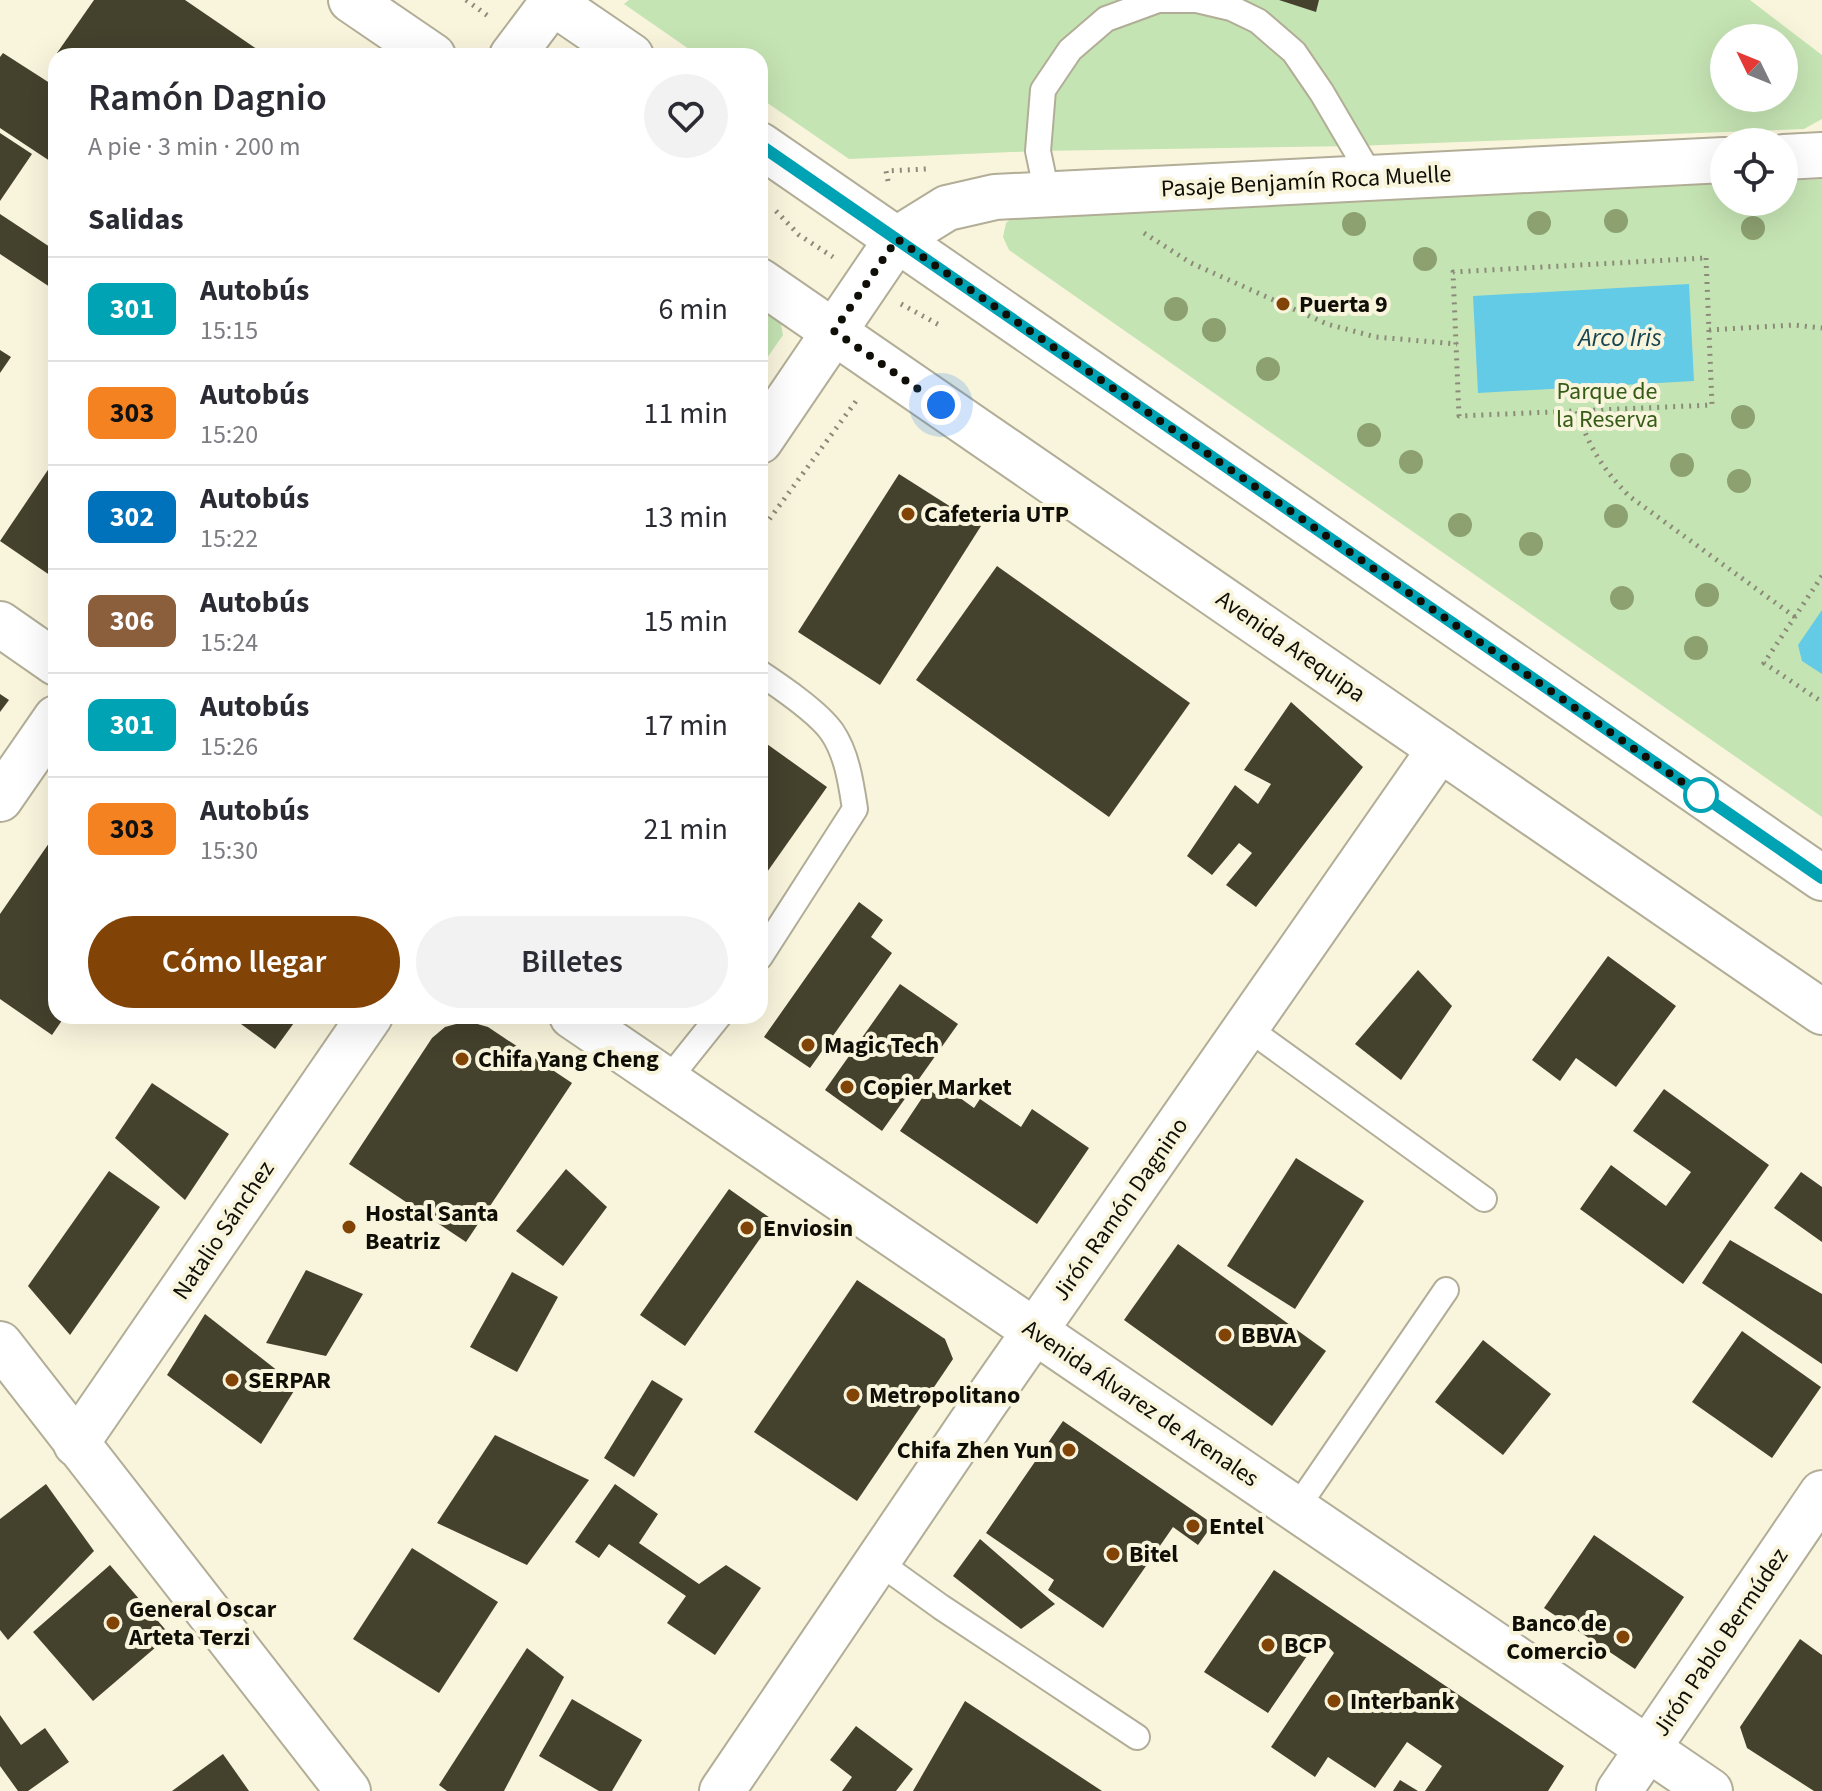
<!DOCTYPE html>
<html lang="es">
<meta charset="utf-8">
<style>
body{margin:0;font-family:"Source Sans 3",sans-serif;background:#f2f2f3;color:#2b2b33;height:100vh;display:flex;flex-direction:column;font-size:30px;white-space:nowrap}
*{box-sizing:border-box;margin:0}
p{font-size:26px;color:#7c7c81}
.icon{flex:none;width:44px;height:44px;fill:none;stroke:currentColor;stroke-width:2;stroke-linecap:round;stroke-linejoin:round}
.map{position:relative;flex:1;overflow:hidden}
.details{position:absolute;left:48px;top:48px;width:720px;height:976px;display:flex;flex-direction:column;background:#fff;border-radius:24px;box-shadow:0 8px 32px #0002}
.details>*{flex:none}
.badge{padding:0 16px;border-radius:12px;font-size:28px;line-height:52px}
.needle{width:52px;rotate:313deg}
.controls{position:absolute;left:1710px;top:24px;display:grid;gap:16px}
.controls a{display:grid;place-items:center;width:88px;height:88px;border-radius:50%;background:#fff;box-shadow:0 8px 32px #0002;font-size:40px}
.you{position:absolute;width:40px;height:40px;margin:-20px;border:6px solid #fff;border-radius:50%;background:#1a73e8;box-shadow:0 0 0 12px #1a73e833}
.map>.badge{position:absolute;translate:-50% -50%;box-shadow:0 0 0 4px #fff}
h2{padding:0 40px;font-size:30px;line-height:72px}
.round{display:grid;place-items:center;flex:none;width:84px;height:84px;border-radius:42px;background:#f2f2f3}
.summary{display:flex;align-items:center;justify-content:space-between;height:136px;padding:0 40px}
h1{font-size:38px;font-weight:600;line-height:60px}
.action{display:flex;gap:16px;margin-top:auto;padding:16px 40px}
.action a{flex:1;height:92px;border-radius:48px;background:#824306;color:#fff;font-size:32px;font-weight:600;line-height:92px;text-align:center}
.action a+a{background:#f2f2f3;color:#2b2b33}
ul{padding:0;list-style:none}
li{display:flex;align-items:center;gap:24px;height:104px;padding:0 40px;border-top:2px solid #e1e1e2}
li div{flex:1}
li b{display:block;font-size:30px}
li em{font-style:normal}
li .badge{min-width:88px;font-weight:700;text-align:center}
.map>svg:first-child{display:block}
.green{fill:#c5e4b3;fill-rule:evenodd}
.water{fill:#64cbe7}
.building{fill:#44412d}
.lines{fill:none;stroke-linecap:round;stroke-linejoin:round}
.lane-casing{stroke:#b1ad97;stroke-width:28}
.street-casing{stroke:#b1ad97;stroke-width:48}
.secondary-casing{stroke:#b1ad97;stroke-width:48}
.primary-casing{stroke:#b1ad97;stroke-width:48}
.path{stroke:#8c8a79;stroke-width:5;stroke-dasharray:2 6;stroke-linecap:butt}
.lane{stroke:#fff;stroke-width:24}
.street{stroke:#fff;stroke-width:44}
.secondary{stroke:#fff;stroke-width:44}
.primary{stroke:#fff;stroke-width:44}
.tree{fill:#8da170}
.line-casing{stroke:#fff;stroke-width:18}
.line{stroke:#00a3b4;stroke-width:12}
.walk{stroke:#100f07;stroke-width:8;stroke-dasharray:0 14.4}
.poi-dot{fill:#824306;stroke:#f9f5dd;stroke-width:3}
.stop-dot{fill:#fff;stroke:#00a3b4;stroke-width:4}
.labels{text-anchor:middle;stroke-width:8;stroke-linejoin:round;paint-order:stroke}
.street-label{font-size:24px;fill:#100f07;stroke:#f9f5dd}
.poi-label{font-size:24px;font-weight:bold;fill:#100f07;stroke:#f9f5dd;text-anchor:start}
.park-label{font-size:24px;fill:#355c17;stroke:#f9f5dd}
.water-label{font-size:26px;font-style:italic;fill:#174451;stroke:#f9f5dd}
</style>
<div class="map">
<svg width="1822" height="1791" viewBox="0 0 1822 1791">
<rect width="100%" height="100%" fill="#f9f5dd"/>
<!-- green -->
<g class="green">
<path d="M629,0h1121l72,55v64l-18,10 -449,17 -317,5 -189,8 -89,-61v-42h-61l-75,-52zM1724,38h60v60h-60z"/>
<path d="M1822,179v638l-813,-567 -6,-13 3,-14 7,-6 60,-4 651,-30v19h60v-21z"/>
<path d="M760,299l19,14 4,22 -23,33z"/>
</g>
<!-- water -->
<g class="water">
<path d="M1689,284l5,97 -216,12 -5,-97z"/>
<path d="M1822,610v64l-20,-13 -4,-16z"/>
</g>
<!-- building -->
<g class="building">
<path d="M94,0h91l82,56h-206l-4,-3z"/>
<path d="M1279,0h40l-3,12z"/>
<path d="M3,53l53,34v78l-56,-37v-71z"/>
<path d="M0,133l32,21 -32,47z"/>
<path d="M0,214l56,37v40l-56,-37z"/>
<path d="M0,350l11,7 -11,16z"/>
<path d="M56,458v117l-2,3 -54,-37z"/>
<path d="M899,474l82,52 -101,159 -82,-53z"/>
<path d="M997,566l193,137 -81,114 -193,-137z"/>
<path d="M0,694l9,6 -9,12z"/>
<path d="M1291,702l72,65 -107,140 -30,-22 26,-32 -13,-10 -27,32 -25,-19 48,-71 23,19 13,-20 -27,-14z"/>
<path d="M760,739l67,48 -67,95z"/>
<path d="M56,833v183h9l-13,19 -52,-36v-85z"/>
<path d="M859,902l24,18 -12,17 21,16 -82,115 -46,-31z"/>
<path d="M1608,956l68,50 -60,81 -40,-29 -16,23 -28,-21z"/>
<path d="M1418,970l34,36 -51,74 -46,-36z"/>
<path d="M900,984l58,40 -76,107 -57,-41z"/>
<path d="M230,1016h69l-24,33z"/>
<path d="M467,1021l21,6 84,56 -106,159 -117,-78 83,-126 13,-11z"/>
<path d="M152,1083l77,51 -44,66 -70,-62z"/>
<path d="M928,1089l14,10 7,-9 25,18 6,-9 41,28 11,-18 57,39 -52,76 -137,-93z"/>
<path d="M1664,1089l105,76 -86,119 -103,-75 31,-44 55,41 25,-34 -58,-41z"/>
<path d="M1296,1158l68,43 -69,108 -68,-43z"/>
<path d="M566,1169l41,38 -44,59 -47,-35z"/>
<path d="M109,1171l51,36 -90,128 -42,-49z"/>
<path d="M1801,1172l21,15v55l-48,-34z"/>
<path d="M729,1189l44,31 -88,126 -45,-31z"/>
<path d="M1730,1240l92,54v70l-120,-81z"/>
<path d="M1178,1244l148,107 -54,75 -148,-106z"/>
<path d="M306,1270l57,24 -37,62 -60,-13z"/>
<path d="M512,1272l46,25 -41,75 -47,-25z"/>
<path d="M857,1280l88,59 8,20 -96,142 -103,-69z"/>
<path d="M205,1314l92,72 -36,58 -94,-69z"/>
<path d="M1742,1331l79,56 -49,71 -80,-56z"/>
<path d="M1483,1340l68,54 -48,61 -68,-53z"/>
<path d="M652,1380l31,19 -49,78 -30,-19z"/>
<path d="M1063,1421l150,103 -15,21 -25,-18 -70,101 -55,-38 6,-10 -68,-47z"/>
<path d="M495,1435l94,45 -62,85 -90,-42z"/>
<path d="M46,1484l48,67 -86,89 -8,-10v-111z"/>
<path d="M615,1484l43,30 -19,29 60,41 27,-19 35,23 -46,67 -48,-32 19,-27 -77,-52 -10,14 -24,-16z"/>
<path d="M1594,1535l90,62 -49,72 -91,-61z"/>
<path d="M980,1539l75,65 -34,25 -68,-53z"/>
<path d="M412,1548l86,54 -59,91 -86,-54z"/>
<path d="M110,1565l60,70 -77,66 -60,-69z"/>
<path d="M1274,1570l290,196 -16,25h-123l17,-25 -35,-24 -32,46 -47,-31 -13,20 -44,-30 63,-94 -14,-16 -52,76 -64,-41z"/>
<path d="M1800,1639l22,16v136h-8l-67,-43 -7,-21z"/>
<path d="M527,1648l37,29 -60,114h-57l-8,-6z"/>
<path d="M572,1699l70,41 -30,51h-13l-60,-35z"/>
<path d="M965,1701l137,90h-189z"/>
<path d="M0,1715l21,30 24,-17 24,34 -41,29h-10l-18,-25z"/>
<path d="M856,1726l57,43 -17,22h-54l10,-14 -22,-17z"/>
<path d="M223,1754l26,37h-77z"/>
<path d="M1400,1780l18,11h-25z"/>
</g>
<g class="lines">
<defs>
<g id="lane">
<path d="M1047,194l-9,-43 5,-61 27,-40 36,-31 52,-19h39l34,8 27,13 36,31 28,41 50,85"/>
<path d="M760,673c21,14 58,39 72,59 15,22 19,51 23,77l-95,148"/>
<path d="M1246,1027l238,172"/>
<path d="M667,1081l52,-65"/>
<path d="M1296,1509l150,-219"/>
<path d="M877,1561l64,46 196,130"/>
</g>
<g id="street">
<path d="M1784,157l38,-2"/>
<path d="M760,441l137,-202 50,-31 48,-11 729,-37"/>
<path d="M76,1444l294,-428"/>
<path d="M722,1791l262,-387 456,-655"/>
</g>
<g id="secondary">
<path d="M552,2l79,54"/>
<path d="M512,56l42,-56"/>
<path d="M760,145l1062,733"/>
<path d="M760,281l1062,731"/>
<path d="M0,624l56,39"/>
<path d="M0,799l56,-81"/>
<path d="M572,1016l1138,775"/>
<path d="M0,1344l348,447"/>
<path d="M1619,1791l203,-298"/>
</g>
<g id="primary">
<path d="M351,0l82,56"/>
<path d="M549,0l3,2"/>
</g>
</defs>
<!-- lane casing -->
<use href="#lane" class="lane-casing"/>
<!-- street casing -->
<use href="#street" class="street-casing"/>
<!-- secondary casing -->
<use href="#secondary" class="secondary-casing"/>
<!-- primary casing -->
<use href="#primary" class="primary-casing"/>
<!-- path -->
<g class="path">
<path d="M466,0l22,16"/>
<path d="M888,181l-2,-10 40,-2"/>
<path d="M776,211l23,24 34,22"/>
<path d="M1144,233l47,30 136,61 49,13 81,7"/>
<path d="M1706,258l6,147 -253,11 -6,-144z"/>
<path d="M901,304l40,22"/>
<path d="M1709,330l85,-5 28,3"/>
<path d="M1577,411c12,36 25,57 52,85l166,121"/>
<path d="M760,532l99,-135"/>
<path d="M1822,576l-58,87 58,39"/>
</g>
<!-- lane -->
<use href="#lane" class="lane"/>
<!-- street -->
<use href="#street" class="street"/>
<!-- secondary -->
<use href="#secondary" class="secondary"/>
<!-- primary -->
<use href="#primary" class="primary"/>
</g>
<!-- trees -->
<g class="tree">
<circle cx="1616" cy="221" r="12"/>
<circle cx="1539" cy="223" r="12"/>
<circle cx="1354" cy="224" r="12"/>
<circle cx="1753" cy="228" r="12"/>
<circle cx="1425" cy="259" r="12"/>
<circle cx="1176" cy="309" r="12"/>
<circle cx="1214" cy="330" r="12"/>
<circle cx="1268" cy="369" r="12"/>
<circle cx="1743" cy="417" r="12"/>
<circle cx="1369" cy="435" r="12"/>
<circle cx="1411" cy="462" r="12"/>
<circle cx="1682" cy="465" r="12"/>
<circle cx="1739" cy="481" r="12"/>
<circle cx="1616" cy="516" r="12"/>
<circle cx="1460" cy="525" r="12"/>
<circle cx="1531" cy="544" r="12"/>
<circle cx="1707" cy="595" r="12"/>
<circle cx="1622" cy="598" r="12"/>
<circle cx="1696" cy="648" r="12"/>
</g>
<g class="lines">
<defs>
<path id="line" d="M760,145l1062,733"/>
</defs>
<!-- line casing -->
<use href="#line" class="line-casing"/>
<!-- line -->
<use href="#line" class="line"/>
<!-- walk -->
<path class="walk" d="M941,405l-107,-74 63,-92 804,556"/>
</g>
<!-- markers -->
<g class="poi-dot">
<circle cx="1283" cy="304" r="8"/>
<circle cx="908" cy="514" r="8"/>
<circle cx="808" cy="1045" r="8"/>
<circle cx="462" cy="1059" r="8"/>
<circle cx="847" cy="1087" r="8"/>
<circle cx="349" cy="1227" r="8"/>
<circle cx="747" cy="1228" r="8"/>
<circle cx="1225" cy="1335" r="8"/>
<circle cx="232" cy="1380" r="8"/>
<circle cx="853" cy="1395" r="8"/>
<circle cx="1069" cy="1450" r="8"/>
<circle cx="1193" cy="1526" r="8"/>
<circle cx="1113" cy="1554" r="8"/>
<circle cx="113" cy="1623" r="8"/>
<circle cx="1623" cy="1637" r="8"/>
<circle cx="1268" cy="1645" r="8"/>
<circle cx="1334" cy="1701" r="8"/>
</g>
<circle class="stop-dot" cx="1701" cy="795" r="16"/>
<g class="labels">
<!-- street labels -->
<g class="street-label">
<text transform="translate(1306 181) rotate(-3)" y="8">Pasaje Benjamín Roca Muelle</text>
<text transform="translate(1291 646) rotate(35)" y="8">Avenida Arequipa</text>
<text transform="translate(1120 1209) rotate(-55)" y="8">Jirón Ramón Dagnino</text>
<text transform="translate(223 1230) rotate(-56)" y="8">Natalio Sánchez</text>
<text transform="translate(1141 1403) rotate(34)" y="8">Avenida Álvarez de Arenales</text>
<text transform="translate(1720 1642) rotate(-56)" y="8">Jirón Pablo Bermúdez</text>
</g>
<!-- poi labels -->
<g class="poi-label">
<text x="1299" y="312">Puerta 9</text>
<text x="924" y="522">Cafeteria UTP</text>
<text x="824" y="1053">Magic Tech</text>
<text x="478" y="1067">Chifa Yang Cheng</text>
<text x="863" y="1095">Copier Market</text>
<text x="365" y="1221">Hostal Santa<tspan x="365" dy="28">Beatriz</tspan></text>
<text x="763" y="1236">Enviosin</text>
<text x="1241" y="1343">BBVA</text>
<text x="248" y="1388">SERPAR</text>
<text x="869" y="1403">Metropolitano</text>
<text x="1053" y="1458" text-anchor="end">Chifa Zhen Yun</text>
<text x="1209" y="1534">Entel</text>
<text x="1129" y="1562">Bitel</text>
<text x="129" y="1617">General Oscar<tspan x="129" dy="28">Arteta Terzi</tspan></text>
<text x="1607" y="1631" text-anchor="end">Banco de<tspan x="1607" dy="28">Comercio</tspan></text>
<text x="1284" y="1653">BCP</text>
<text x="1350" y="1709">Interbank</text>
</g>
<!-- park labels -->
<g class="park-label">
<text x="1607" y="399">Parque de<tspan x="1607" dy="28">la Reserva</tspan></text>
</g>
<!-- water labels -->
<g class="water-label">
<text x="1620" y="346">Arco Iris</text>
</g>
</g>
</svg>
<div class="controls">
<a><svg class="needle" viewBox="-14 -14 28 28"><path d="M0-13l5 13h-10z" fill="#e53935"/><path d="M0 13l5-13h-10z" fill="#7c7c81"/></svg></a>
<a><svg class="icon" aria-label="locate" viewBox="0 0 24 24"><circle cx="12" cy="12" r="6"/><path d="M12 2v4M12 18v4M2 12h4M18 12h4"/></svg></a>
</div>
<div class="you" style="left:941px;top:405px"></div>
<section class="details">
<div class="summary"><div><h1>Ramón Dagnio</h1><p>A pie · 3 min · 200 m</p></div><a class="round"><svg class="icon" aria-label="heart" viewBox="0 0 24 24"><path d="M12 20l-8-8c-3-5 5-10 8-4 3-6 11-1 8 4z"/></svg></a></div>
<h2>Salidas</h2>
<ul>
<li><span class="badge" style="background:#00a3b4;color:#fff">301</span><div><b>Autobús</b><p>15:15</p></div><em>6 min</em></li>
<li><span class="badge" style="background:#f58220;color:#111">303</span><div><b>Autobús</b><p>15:20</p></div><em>11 min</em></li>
<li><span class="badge" style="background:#0072bc;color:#fff">302</span><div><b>Autobús</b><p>15:22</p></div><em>13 min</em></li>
<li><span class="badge" style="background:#8b5e3c;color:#fff">306</span><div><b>Autobús</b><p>15:24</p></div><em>15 min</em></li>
<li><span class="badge" style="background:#00a3b4;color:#fff">301</span><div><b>Autobús</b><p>15:26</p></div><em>17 min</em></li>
<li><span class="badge" style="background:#f58220;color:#111">303</span><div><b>Autobús</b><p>15:30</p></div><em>21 min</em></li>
</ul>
<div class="action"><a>Cómo llegar</a><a>Billetes</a></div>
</section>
</div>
